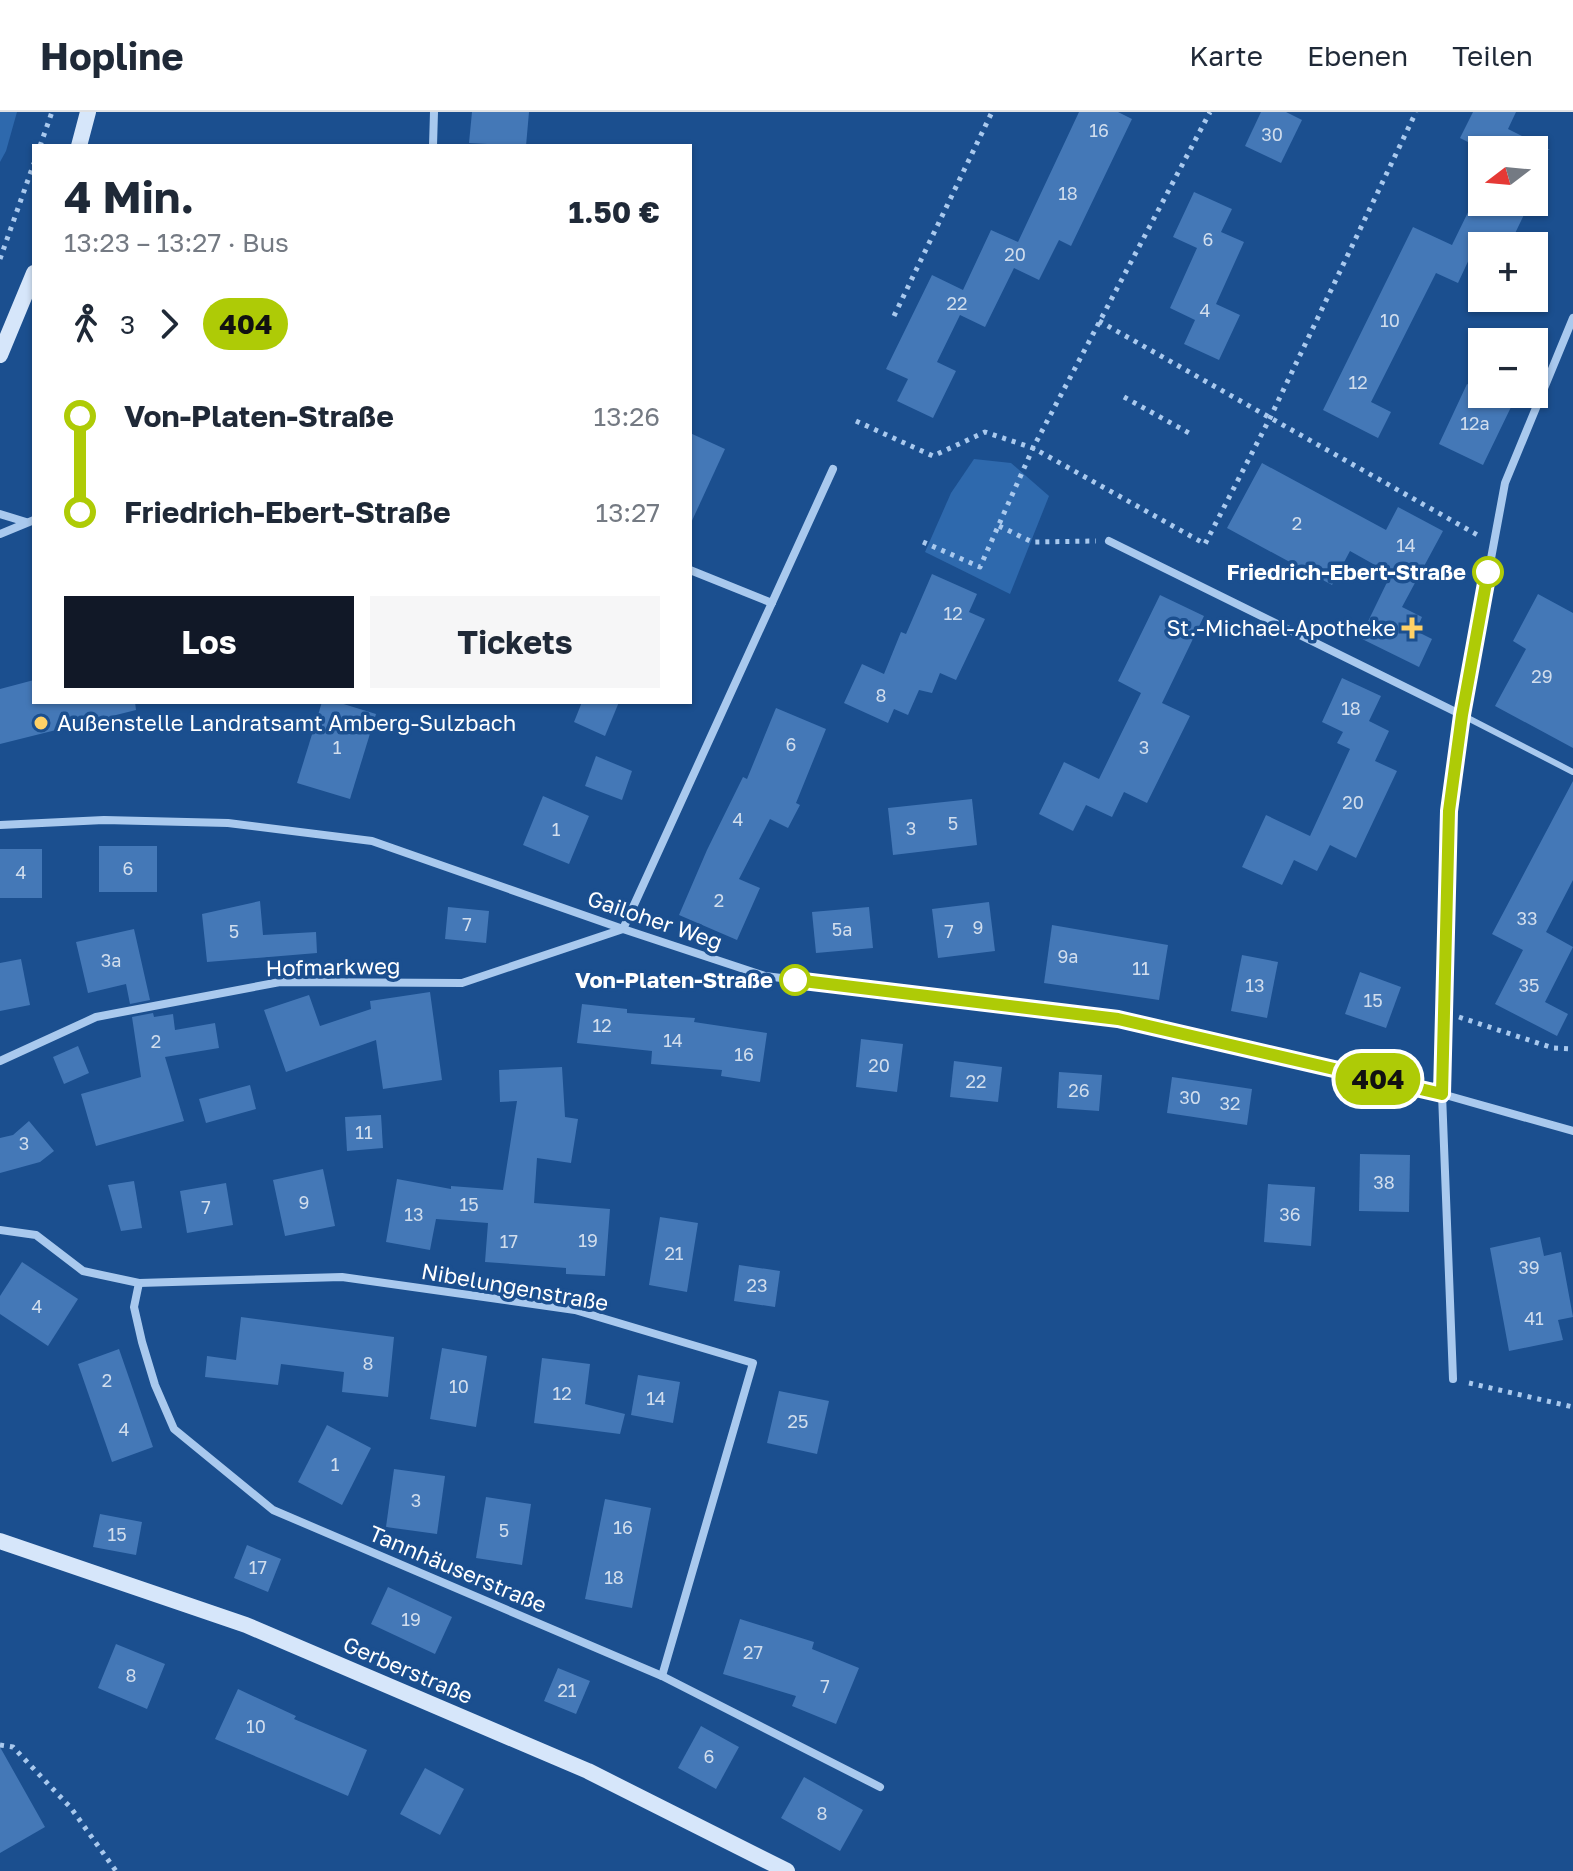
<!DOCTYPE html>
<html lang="de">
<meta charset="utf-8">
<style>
body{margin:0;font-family:"Golos Text",sans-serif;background:#f6f6f7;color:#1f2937;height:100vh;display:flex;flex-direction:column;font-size:30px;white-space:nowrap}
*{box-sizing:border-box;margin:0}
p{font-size:26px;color:#747a83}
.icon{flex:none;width:44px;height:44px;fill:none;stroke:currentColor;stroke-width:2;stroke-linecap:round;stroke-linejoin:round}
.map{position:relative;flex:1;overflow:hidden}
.panel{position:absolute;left:32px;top:32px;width:660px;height:560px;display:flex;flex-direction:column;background:#fff;border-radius:0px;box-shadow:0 2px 6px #0004}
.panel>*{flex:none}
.badge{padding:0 16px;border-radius:26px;font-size:28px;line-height:52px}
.needle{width:52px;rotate:254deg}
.controls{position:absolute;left:1468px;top:24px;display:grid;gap:16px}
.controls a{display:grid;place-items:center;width:80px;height:80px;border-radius:0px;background:#fff;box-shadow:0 2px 6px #0004;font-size:40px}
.map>.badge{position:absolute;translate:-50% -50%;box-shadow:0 0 0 4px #fff}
.legs{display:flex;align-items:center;gap:12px;height:88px;padding:0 32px;font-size:26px}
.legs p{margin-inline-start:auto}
.head{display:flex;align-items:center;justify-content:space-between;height:136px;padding:0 32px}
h1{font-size:44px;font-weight:700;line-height:60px}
.button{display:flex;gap:16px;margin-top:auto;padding:16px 32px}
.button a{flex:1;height:92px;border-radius:0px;background:#111827;color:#fff;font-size:32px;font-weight:700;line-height:92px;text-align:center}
.button a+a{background:#f6f6f7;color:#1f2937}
ul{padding:0 32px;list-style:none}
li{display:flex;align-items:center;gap:28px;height:96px;font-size:30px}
li i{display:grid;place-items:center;width:12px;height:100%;margin:0 10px;background:currentColor}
li i::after{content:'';width:20px;height:20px;margin:-10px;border:6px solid;border-radius:50%;background:#fff}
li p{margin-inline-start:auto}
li:first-child i{background:linear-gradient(#0000 50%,currentColor 0)}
li:last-child i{background:linear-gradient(currentColor 50%,#0000 0)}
header{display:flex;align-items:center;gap:48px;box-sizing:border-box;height:112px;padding:0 40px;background:#fff;border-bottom:2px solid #e0e1e3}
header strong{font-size:38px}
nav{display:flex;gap:44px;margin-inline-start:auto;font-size:28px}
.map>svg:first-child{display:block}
.green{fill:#2e69ad}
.building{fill:#4478b7}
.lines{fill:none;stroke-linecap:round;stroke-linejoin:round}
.path{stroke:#a9c9ee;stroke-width:5;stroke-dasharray:4 6;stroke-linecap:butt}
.lane{stroke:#a9c9ee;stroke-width:6}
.street{stroke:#a9c9ee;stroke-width:8}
.secondary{stroke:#d6e6fa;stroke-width:16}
.line-1-casing{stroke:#fff;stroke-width:18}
.line-1{stroke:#aecb06;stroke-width:12}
.stop-1-dot{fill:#fff;stroke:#aecb06;stroke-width:4}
.poi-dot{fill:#ffd166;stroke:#1b4f8f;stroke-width:3}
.labels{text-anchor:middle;stroke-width:7;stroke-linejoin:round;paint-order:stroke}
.number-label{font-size:18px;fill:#d0dded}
.stop-label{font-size:22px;font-weight:bold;fill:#fff;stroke:#1b4f8f;text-anchor:end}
.poi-label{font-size:22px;fill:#fff;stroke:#1b4f8f;text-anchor:end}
.street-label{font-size:22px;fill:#fff;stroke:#1b4f8f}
</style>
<header>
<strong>Hopline</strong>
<nav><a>Karte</a><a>Ebenen</a><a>Teilen</a></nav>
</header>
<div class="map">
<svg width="1573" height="1759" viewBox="0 0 1573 1759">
<rect width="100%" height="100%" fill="#1b4f8f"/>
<!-- green -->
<g class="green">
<path d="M0,0h17l-11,39 -6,11z"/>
<path d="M974,347l37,4 38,33 -39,98 -85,-42 26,-59z"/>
</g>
<!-- building -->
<g class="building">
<path d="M472,0h57l-3,34 -57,-3z"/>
<path d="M1079,0h39l14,7 -61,127 -12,-6 -20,40 -25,-12 -29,59 -25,-12 -23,47 19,9 -23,47 -36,-17 11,-22 -22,-10 46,-94 31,15 28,-60 27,12z"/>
<path d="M1261,0h25l16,8 -21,43 -36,-17z"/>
<path d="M1473,0h43l-8,17 42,21h-66l-24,-12z"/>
<path d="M1194,80l38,17 -11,23 23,10 -28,62 24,11 -21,45 -35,-16 11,-24 -25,-12 27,-60 -24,-11z"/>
<path d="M1473,90h57l-21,44h-27v15l-11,-6 -13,28 -22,-10 -65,129 20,10 -13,26 -55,-28 90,-183 39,18z"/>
<path d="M1467,272l15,7v3h7l23,11 -29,60 -44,-21z"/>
<path d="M690,321l35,16 -35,76z"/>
<path d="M1262,351l124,67 12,-23 45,24 -41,76 20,10 -6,14 16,8 -13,28 -59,-29 31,-64 -41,-23 -18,34 -105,-57z"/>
<path d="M932,462l45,20 -8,18 16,7 -29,61 -16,-7 -8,20 -13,-3 -11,25 -14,-6 -6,14 -44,-20 18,-39 22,10 17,-42 5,2z"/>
<path d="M1538,482l35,19v135l-78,-42 31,-57 -13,-8z"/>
<path d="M1160,483l44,21 -42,87 28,13 -43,87 -23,-11 -12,25 -26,-12 -13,26 -34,-17 25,-52 35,17 42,-86 -23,-12z"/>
<path d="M1342,566l39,18 -12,25 20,10 -14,30 22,10 -41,87 -26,-13 -13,26 -23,-11 -12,25 -40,-18 24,-52 44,21 40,-87 -13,-6 6,-11 -21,-10z"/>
<path d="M34,568v22h101l1,8 -136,34v-55z"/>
<path d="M322,590h15l39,12 -26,85 -53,-16z"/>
<path d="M582,590h37l-14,34 -31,-14z"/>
<path d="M776,596l50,21 -30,74 4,2 -12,23 -18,-9 -31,60 21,9 -23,52 -58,-25 28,-65 36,-73 4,2z"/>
<path d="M596,644l36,15 -10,29 -37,-14z"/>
<path d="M1573,669v99l-27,52 27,15 -28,55 23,12 -11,22 -62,-32 28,-54 -31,-16z"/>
<path d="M543,684l46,20 -20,48 -46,-19z"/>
<path d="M972,687l5,46 -84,10 -5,-47z"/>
<rect x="99" y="734" width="58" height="46"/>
<rect x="0" y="737" width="42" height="49"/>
<path d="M260,789l3,34 53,-3 1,21 -110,9 -5,-48z"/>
<path d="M989,790l6,49 -57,7 -6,-49z"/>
<path d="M448,795l41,4 -3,32 -41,-4z"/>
<path d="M869,795l4,41 -57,5 -4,-41z"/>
<path d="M1052,813l116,20 -9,55 -115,-17z"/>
<path d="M134,817l16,71 -20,4 -4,-20 -38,9 -12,-51z"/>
<path d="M1242,843l36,7 -11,56 -36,-7z"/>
<path d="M21,847l9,46 -30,6v-48z"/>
<path d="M1360,860l41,15 -15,41 -41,-14z"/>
<path d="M430,880l12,88 -59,9 -7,-49 -90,32 -22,-62 45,-15 11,31 51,-17 -1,-8z"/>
<path d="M582,892l45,5v4l68,5 -1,4 73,11 -7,49 -39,-6 1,-6 -71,-6 1,-13 -75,-8z"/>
<path d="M153,901l1,4 19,-3 2,16 40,-7 4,25 -54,9 19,64 -88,25 -15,-52 60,-17 -9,-60z"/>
<path d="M861,927l42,5 -6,48 -41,-5z"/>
<path d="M78,934l11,27 -25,11 -11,-27z"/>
<path d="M954,949l48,6 -4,35 -48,-5z"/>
<path d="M562,955l3,50 13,2 -7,44 -34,-5 -3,45 76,6 -5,67 -39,-2v-6l-81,-6 3,-39 -52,-4 -6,31 -44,-8 11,-63 54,10v-3l52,4 14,-89 -17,1 -1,-32z"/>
<path d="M1059,960l43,3 -3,36 -42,-3z"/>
<path d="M1172,965l80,12 -5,36 -80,-12z"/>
<path d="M250,973l6,24 -50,14 -7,-24z"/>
<path d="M381,1003l2,33 -36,3 -2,-34z"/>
<path d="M29,1009l25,30 -14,11 -40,11v-35l13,-3z"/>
<path d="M1360,1042l50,1 -1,57 -50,-1z"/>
<path d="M323,1057l12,57 -50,10 -12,-56z"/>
<path d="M134,1069l8,47 -21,3 -13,-46z"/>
<path d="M226,1071l7,42 -46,8 -7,-42z"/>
<path d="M1268,1072l47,3 -4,59 -47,-4z"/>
<path d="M660,1105l38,6 -11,69 -38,-7z"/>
<path d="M1540,1125l4,19 17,-4 12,65 -15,3 5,20 -54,11 -19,-103z"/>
<path d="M22,1150l56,37 -30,47 -48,-32v-18z"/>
<path d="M739,1153l41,6 -5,36 -41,-6z"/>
<path d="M241,1205l153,20 -6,60 -46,-5 2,-20 -63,-8 -3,21 -73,-8 2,-21 29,4z"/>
<path d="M442,1236l45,8 -11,71 -46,-8z"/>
<path d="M119,1237l34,98 -41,15 -34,-98z"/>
<path d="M542,1246l48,6 -5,40 40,10 -5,20 -86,-11z"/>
<path d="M638,1263l42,7 -7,41 -42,-8z"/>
<path d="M779,1279l50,10 -12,53 -50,-11z"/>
<path d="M327,1313l44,23 -29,57 -44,-23z"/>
<path d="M394,1357l51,7 -8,58 -51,-7z"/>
<path d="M486,1385l45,7 -9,61 -46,-7z"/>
<path d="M605,1387l46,9 -19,100 -47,-9z"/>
<path d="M100,1402l42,8 -6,33 -43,-8z"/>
<path d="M247,1433l34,14 -13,33 -34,-14z"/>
<path d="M388,1475l64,30 -17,37 -64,-30z"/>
<path d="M740,1507l74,23 -2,7 47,19 -23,56 -44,-18 4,-10 -73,-22z"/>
<path d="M116,1532l49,20 -18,45 -49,-21z"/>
<path d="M558,1556l32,13 -14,33 -32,-13z"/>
<path d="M238,1577l58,27 -2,3 73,31 -19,46 -133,-57z"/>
<path d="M701,1614l38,21 -23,42 -38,-21z"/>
<path d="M0,1635l45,80 -45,26z"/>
<path d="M425,1656l39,21 -24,46 -40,-21z"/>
<path d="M804,1665l59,33 -23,41 -59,-33z"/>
</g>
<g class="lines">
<!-- path -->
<g class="path">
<path d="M40,34l12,-34"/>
<path d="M0,147l34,-96"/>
<path d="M894,204l98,-204"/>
<path d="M1099,209l382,216"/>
<path d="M1124,285l65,36"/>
<path d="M856,309l77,35 52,-24 48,16 172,96 65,-126 146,-306"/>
<path d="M999,414l33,16 64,-1"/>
<path d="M923,430l57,25 53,-119 177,-336"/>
<path d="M1459,905l94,31 20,1"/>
<path d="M1469,1271l104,24"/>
<path d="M0,1633l13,2 58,61 45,63"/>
</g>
<!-- lane -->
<path class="lane" d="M1462,603l111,57"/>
<!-- street -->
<g class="street">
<path d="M433,34l1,-34"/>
<path d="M0,402l26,8"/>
<path d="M0,422l34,-14"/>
<path d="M1109,429l353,174"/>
<path d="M690,458l82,33"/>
<path d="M0,713l104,-5 124,3 144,18 251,88 142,47 353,43 324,75 131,37"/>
<path d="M0,949l96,-44 184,-35 182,1 161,-54 210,-460"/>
<path d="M0,1118l36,5 47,36 56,12 203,-6 233,33 178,53 -91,313"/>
<path d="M139,1171l-5,24 8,35 13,43 19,44 99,81 389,166 218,111"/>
<path d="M1453,1267l-11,-285 7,-283 13,-96 43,-232 68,-165"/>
</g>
<!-- secondary -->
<g class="secondary">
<path d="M79,34l9,-34"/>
<path d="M0,243l34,-82"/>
<path d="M0,1429l246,84 342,146 199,100"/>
</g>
</g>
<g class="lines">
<defs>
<path id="line-1" d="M795,868l323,39 324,75 7,-283 13,-96 26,-143"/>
</defs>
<!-- line-1 casing -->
<use href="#line-1" class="line-1-casing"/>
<!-- line-1 -->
<use href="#line-1" class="line-1"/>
</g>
<!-- markers -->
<g class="stop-1-dot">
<circle cx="1488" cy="460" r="14"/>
<circle cx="795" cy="868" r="14"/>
</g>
<g class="poi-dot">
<path d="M1408 504h8v8h8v8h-8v8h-8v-8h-8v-8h8z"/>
<circle cx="41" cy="611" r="8"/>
</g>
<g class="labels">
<!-- number labels -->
<g class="number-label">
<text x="1099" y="25">16</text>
<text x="1272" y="29">30</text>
<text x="1068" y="88">18</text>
<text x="1208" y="134">6</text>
<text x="1015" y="149">20</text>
<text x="957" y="198">22</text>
<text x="1205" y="205">4</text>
<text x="1390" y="215">10</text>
<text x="1358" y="277">12</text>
<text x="1475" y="318">12a</text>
<text x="1297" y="418">2</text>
<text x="1406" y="440">14</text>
<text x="953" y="508">12</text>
<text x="1542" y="571">29</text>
<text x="881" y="590">8</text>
<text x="1351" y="603">18</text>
<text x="791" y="639">6</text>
<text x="337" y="642">1</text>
<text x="1144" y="642">3</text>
<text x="1353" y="697">20</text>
<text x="738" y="714">4</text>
<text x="953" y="718">5</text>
<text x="911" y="723">3</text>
<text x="556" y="724">1</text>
<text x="128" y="763">6</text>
<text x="21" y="767">4</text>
<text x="719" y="795">2</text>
<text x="1527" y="813">33</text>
<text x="467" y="819">7</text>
<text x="978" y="822">9</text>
<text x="842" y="824">5a</text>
<text x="234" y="826">5</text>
<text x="949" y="826">7</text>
<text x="1068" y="851">9a</text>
<text x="111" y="855">3a</text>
<text x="1141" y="863">11</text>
<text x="1255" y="880">13</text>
<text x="1529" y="880">35</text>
<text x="1373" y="895">15</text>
<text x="602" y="920">12</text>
<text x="673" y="935">14</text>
<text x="156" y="936">2</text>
<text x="744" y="949">16</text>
<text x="879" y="960">20</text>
<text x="976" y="976">22</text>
<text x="1079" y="985">26</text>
<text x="1190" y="992">30</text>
<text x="1230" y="998">32</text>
<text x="364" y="1027">11</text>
<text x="24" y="1038">3</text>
<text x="1384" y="1077">38</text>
<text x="304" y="1097">9</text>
<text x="469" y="1099">15</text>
<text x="206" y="1102">7</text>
<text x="414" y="1109">13</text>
<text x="1290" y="1109">36</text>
<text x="588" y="1135">19</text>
<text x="509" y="1136">17</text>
<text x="674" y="1148">21</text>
<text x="1529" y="1162">39</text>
<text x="757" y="1180">23</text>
<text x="37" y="1201">4</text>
<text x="1534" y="1213">41</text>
<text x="368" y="1258">8</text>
<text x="107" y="1275">2</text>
<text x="459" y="1281">10</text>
<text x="562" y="1288">12</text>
<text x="656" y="1293">14</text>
<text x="798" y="1316">25</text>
<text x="124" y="1324">4</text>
<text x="335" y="1359">1</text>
<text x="416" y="1395">3</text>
<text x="623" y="1422">16</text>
<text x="504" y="1425">5</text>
<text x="117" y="1429">15</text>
<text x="258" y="1462">17</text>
<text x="614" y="1472">18</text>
<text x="411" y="1514">19</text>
<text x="753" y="1547">27</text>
<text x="131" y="1570">8</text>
<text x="825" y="1581">7</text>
<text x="567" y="1585">21</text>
<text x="256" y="1621">10</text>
<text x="709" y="1651">6</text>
<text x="822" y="1708">8</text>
</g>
<!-- stop labels -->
<g class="stop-label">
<text x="1466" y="468">Friedrich-Ebert-Straße</text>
<text x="773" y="876">Von-Platen-Straße</text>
</g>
<!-- poi labels -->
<g class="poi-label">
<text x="1396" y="524">St.-Michael-Apotheke</text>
<text x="57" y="619" text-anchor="start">Außenstelle Landratsamt Amberg-Sulzbach</text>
</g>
<!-- street labels -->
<g class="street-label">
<text transform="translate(655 808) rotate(19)" y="8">Gailoher Weg</text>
<text transform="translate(333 855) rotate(-1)" y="8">Hofmarkweg</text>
<text transform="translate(515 1175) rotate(10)" y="8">Nibelungenstraße</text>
<text transform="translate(458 1457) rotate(23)" y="8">Tannhäuserstraße</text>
<text transform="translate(408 1558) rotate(23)" y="8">Gerberstraße</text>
</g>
</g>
</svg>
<div class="controls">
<a><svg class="needle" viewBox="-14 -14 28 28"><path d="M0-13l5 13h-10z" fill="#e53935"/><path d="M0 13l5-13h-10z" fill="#747a83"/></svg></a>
<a>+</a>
<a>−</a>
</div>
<b class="badge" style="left:1378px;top:967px;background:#aecb06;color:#111">404</b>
<section class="panel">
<div class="head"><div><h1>4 Min.</h1><p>13:23 – 13:27 · Bus</p></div><b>1.50 €</b></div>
<div class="legs"><svg class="icon" aria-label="walk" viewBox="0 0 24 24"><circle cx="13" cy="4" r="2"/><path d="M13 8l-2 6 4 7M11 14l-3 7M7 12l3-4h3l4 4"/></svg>3<svg class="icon" aria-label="forward" viewBox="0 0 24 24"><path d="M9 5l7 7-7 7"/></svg><b class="badge" style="background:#aecb06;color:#111">404</b></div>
<ul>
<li><i style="color:#aecb06"></i><b>Von-Platen-Straße</b><p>13:26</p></li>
<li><i style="color:#aecb06"></i><b>Friedrich-Ebert-Straße</b><p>13:27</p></li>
</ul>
<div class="button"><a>Los</a><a>Tickets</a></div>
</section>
</div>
